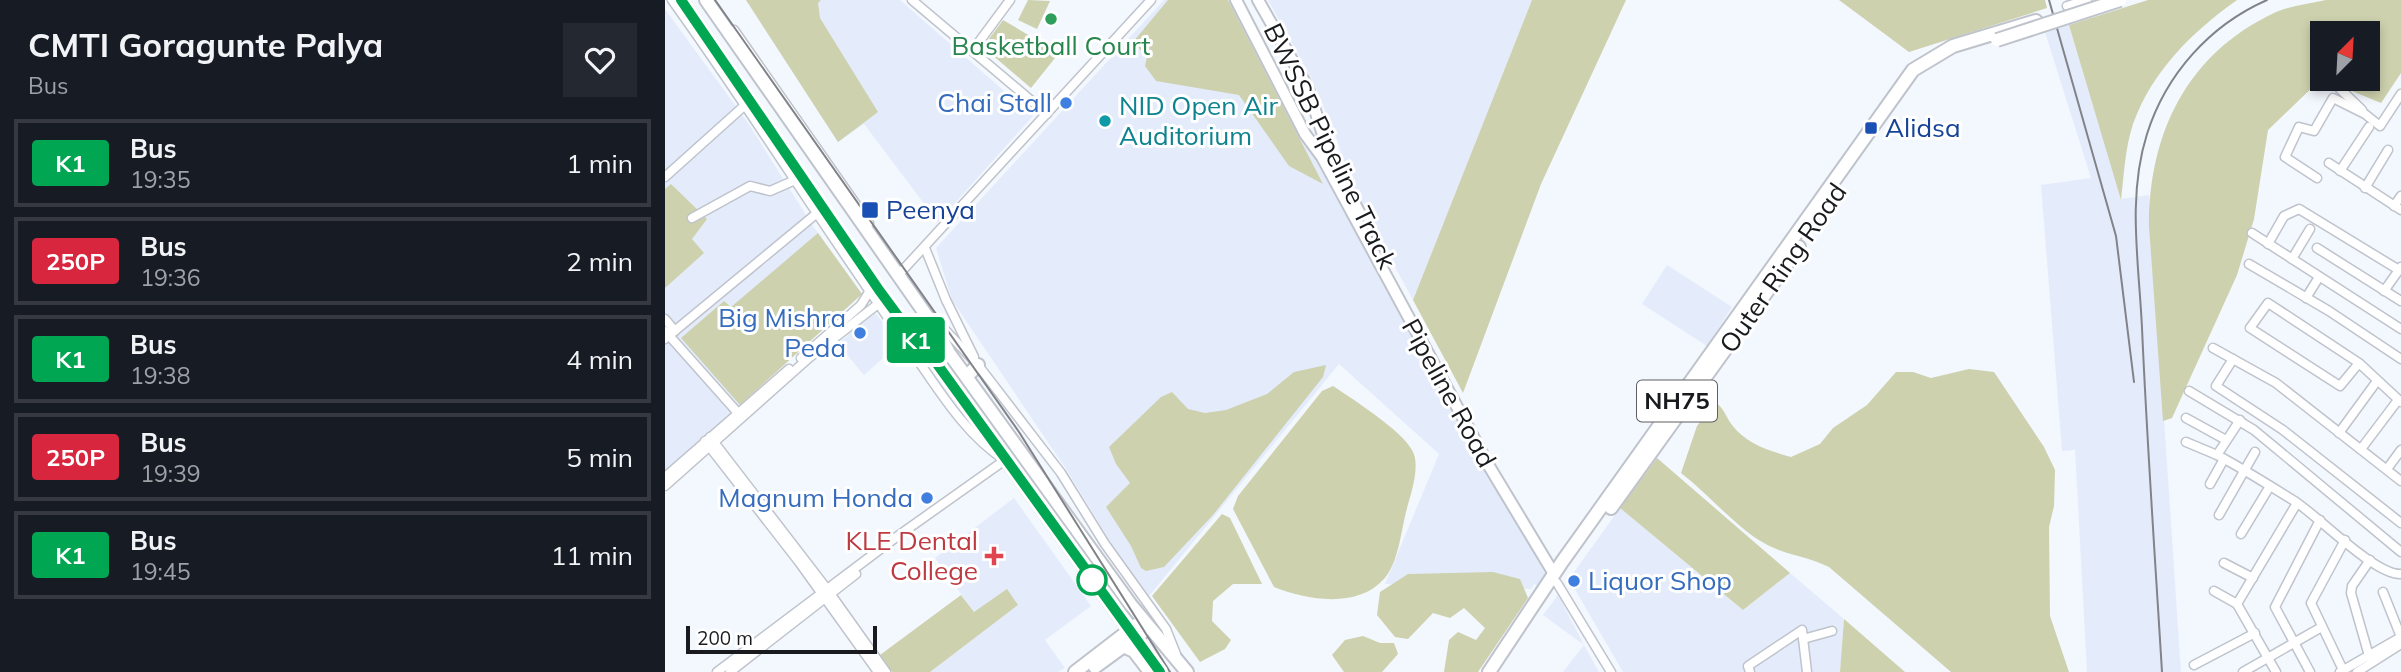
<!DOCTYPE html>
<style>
body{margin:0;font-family:Mulish,sans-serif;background:#242831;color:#f1f3f6;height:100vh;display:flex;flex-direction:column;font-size:26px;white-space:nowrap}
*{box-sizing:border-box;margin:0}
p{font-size:23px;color:#9ea1a6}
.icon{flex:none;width:38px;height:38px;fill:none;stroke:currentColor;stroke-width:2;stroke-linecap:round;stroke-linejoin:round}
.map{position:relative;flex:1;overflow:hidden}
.details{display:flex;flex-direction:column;background:#171b24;width:665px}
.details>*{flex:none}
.badge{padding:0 14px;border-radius:5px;font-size:24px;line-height:46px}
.needle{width:46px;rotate:24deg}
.fabs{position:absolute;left:1645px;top:21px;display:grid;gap:14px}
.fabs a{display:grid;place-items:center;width:70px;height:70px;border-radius:0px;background:#171b24;box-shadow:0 4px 10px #0003;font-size:35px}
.scale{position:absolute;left:21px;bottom:18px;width:191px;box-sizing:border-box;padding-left:7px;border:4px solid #191a1d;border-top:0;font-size:19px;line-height:24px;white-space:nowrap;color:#191a1d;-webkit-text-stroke:5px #fff;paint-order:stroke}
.map>.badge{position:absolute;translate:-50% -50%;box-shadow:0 0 0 4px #fff}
.round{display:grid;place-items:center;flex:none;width:74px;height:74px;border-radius:0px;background:#242831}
.overview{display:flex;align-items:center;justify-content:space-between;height:119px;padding:0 28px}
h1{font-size:33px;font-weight:700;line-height:52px}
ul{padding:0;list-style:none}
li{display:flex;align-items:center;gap:21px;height:88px;margin:0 14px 10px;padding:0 14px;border:4px solid #363941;border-radius:0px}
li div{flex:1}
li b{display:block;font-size:26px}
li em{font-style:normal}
li .badge{min-width:77px;font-weight:700;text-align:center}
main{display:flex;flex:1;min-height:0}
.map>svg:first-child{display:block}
.built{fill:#e4ecfc}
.green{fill:#cdd1ad}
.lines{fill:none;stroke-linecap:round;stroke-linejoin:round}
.minor-casing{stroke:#bfc3cc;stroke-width:11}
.major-casing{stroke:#bfc3cc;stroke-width:14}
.highway-casing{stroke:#bfc3cc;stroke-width:16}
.minor{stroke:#fff;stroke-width:8}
.major{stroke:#fff;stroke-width:10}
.highway{stroke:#fff;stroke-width:12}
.rail{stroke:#818388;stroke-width:2}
.highway-bridge-casing{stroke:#bfc3cc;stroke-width:16;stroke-linecap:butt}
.highway-bridge{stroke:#fff;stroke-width:12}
.line-casing{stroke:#fff;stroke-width:16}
.line{stroke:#00a651;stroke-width:10}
.leisure-dot{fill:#2e9e5b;stroke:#fff;stroke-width:2.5}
.shop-dot{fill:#3f7fe0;stroke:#fff;stroke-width:2.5}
.culture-dot{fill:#0f9aa8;stroke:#fff;stroke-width:2.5}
.transit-dot{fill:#1a4fb4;stroke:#fff;stroke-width:2.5}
.health-dot{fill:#e0444e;stroke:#fff;stroke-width:2.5}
.stop-dot{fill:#fff;stroke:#00a651;stroke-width:3.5}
.labels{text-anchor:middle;stroke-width:6;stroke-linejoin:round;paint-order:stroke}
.shield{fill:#fff;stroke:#5e5f61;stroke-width:2}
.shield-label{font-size:24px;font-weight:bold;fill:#191a1d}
.leisure-label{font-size:26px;fill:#27864d;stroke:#fff}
.shop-label{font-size:26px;fill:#366cbe;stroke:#fff;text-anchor:end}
.culture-label{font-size:26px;fill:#0d838f;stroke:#fff;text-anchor:start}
.transit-label{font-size:26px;fill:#164399;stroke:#fff;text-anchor:start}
.street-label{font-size:26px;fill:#191a1d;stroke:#fff}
.health-label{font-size:26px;fill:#be3a42;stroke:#fff;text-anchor:end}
</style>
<main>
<section class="details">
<div class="overview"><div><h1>CMTI Goragunte Palya</h1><p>Bus</p></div><a class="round"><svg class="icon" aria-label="heart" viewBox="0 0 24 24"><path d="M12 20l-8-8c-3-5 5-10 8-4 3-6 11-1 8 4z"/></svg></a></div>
<ul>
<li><span class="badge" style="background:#00a651;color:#fff">K1</span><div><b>Bus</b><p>19:35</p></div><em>1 min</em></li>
<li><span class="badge" style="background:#d7263d;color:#fff">250P</span><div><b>Bus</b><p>19:36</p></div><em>2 min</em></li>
<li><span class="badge" style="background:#00a651;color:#fff">K1</span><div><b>Bus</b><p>19:38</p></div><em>4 min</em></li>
<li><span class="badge" style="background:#d7263d;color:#fff">250P</span><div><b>Bus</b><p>19:39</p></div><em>5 min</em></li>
<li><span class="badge" style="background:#00a651;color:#fff">K1</span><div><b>Bus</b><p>19:45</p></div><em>11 min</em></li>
</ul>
</section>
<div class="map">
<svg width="1736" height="672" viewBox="0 0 1736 672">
<rect width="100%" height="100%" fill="#f3f7fe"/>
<!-- built -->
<g class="built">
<path d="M81,0h154l133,116 -95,106 -74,-98 -26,18z"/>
<path d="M499,0h65l318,577 -7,10 -6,-3 -3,5 -146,-5 54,-130 -100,-90 -190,232 -30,-40 -53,-87 -114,-169 -16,-52z"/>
<path d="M603,0h264l-119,300 -66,-121 -9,-37 -25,-61z"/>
<path d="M0,9l83,114 65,103 49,68 -197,178z"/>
<path d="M1404,25l52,174 28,-4 32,477h-94l-12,-222 -13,1 -21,-266 50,-7 -46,-146z"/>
<path d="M1002,265l65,42 -25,39 -65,-42z"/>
<path d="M209,311l25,33 -35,31 -26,-31z"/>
<path d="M349,498l77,108 -46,34 20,28 -7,4h-128l88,-67 -44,7 -39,-54z"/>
<path d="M955,508l123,102 47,-37 54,46 -4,53h-217l-54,-93z"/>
<path d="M893,595l26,50 15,27h-36l21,-27 -41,-30z"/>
</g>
<!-- green -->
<g class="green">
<path d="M81,0h75l-3,3 2,15 58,94 -40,30z"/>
<path d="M363,0l22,1 -13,28 -19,-9z"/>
<path d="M503,0h60l95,184 -34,-18 -50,-71 -83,-14 -11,-15 2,-9 -14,-15z"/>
<path d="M867,0h94l-85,184 -78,209 -50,-93z"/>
<path d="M1174,0h206l2,8 -138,44z"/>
<path d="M1483,0h89c-45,32 -85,71 -104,124 -8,24 -9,51 -12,76l-52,-175z"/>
<path d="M1661,0h75v73l-20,30 -58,-24h45v-46h-46v45l-54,52 -14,89 -17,56 -65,143 -9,3 -14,-195c0,-93 38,-172 125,-213 15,-7 35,-9 52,-13z"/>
<path d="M338,20l56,33 -28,35 -48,-41z"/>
<path d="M6,184l36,35 -15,20 12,14 -39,35v-99z"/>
<path d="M153,233l44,61 -122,111 -59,-67 43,-37 7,6z"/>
<path d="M661,365l-3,12 -110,138 -49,52 -18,4 -5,-3 -10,-22 -25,-39 24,-24 -14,-19 -7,-17 52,-50 11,-5 16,17 17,4 21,-3 41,-16 27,-22z"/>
<path d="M1304,369l25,3 50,75 11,23 -1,36 -5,21 1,89 19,56h-118l-122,-105c-21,-11 -45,-12 -65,-24 -26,-14 -57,-50 -83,-70l16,-47 18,-24c9,6 11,15 17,23 14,19 38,26 59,32l29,-13 13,-16 34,-23 29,-33h17l18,6z"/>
<path d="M668,386c21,14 68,44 79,64 9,15 -1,43 -5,58 -6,22 -8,54 -23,71 -27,30 -77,21 -110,8l-41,-78 5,-13 84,-105z"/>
<path d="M992,458l133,115 -47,37 -123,-102z"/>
<path d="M557,514l8,4 32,66h-29l-20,17 -1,20 19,19 -6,9 -25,13 -48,-66z"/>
<path d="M828,572l27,7 8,19 -50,74h-34l5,-32 9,-8 18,8 9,-12 -21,-20 -14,10 -17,-5 -25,26 -13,-2 -18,-22 3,-23 28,-18z"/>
<path d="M342,589l11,16 -88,67h-38l-12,-17 81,-60 13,17z"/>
<path d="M1179,619l61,53h-65z"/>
<path d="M698,636l17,7h14l4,11 -16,18h-38l-12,-17 13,-15z"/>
</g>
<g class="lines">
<defs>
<g id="minor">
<path d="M7,0c80,111 152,228 231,339 30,41 59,94 102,121l-110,78 -178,134"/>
<path d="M247,0l135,114"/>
<path d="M1402,6l20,-6"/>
<path d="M69,30l135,193"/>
<path d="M308,50l37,-50"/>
<path d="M1671,85l26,25"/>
<path d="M1664,163l72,47"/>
<path d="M1675,171l29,-44"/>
<path d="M0,177l79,-71"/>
<path d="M1652,178l-32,-21 14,-30 15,4 19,-33 32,16 15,12 21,-32"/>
<path d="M1700,188l23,-38"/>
<path d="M1729,206l7,-10"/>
<path d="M27,218l58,-32 20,5 23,-10"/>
<path d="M1587,233l149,96"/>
<path d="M1603,244l16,-28 15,-7 100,61 2,-3"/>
<path d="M260,248l21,52 28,57"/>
<path d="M1652,248l84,53"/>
<path d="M1627,259l18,-30"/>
<path d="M1584,264l80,47 72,48"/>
<path d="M236,272l250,-272"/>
<path d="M1719,291l15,-21"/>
<path d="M1641,298l13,-21"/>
<path d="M268,317l45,48 83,108 44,71 61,85 10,25"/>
<path d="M0,319l10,12"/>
<path d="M0,331l73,82"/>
<path d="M0,339l151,-125"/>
<path d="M1548,348l63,35 125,98"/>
<path d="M136,358l60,-53 8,-13"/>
<path d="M1568,359l-17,27 67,44 118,93"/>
<path d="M1694,363l-19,23 -90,-58 18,-25 91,60 42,39"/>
<path d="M1524,391l65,39 147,122"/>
<path d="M1521,418l40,22"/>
<path d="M1575,420l-23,35c27,14 53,31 79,47 24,16 79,73 105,72"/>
<path d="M1674,433l38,-52"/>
<path d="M45,437l117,152 59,83"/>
<path d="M40,441l94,121 79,110"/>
<path d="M1521,442l31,13"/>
<path d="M1696,449l37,-49"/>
<path d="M1722,469l14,-19"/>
<path d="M0,477l124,-108"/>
<path d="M1545,484l14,-25"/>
<path d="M0,486l145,-129 68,-53"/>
<path d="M1554,515l36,-63"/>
<path d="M1576,534l29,-48"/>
<path d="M1559,563l29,15"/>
<path d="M892,583l54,89"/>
<path d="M1549,591l23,13"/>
<path d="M1718,592l18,45"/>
<path d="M1138,639l29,-8"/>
<path d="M1704,656l-18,-63 1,-7 18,-26"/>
<path d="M1529,665l61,-32"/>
<path d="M1678,670l-32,-67 34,-63"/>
<path d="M65,672l126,-98"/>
<path d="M1085,672l-2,-6 54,-36 5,42"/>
<path d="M1578,672l77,-44"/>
<path d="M1611,672l-39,-68 60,-101"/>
<path d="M1645,672l-35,-65 45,-87"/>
<path d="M1675,672l61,-35"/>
<path d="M1692,672l44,-28"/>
</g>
<g id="major">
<path d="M571,0l69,134 17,23 167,309 65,108"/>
<path d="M593,0l50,88 21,66 30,58"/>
</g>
<g id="highway">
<path d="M16,0l197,290 43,57 11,10 228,315"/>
<path d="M41,0l232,332 11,21 182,252 56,67"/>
<path d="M302,376l11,-11"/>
<path d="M946,508l188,-261"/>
<path d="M458,646l11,5 16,21"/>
<path d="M430,667l48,-35"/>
<path d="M410,672l61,-47"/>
<path d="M824,672l73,-110 351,-492 40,-24 83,-25"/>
</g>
</defs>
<!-- minor casing -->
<use href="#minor" class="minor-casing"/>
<!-- major casing -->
<use href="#major" class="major-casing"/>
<!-- highway casing -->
<use href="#highway" class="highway-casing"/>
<!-- minor -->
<use href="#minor" class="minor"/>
<!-- major -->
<use href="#major" class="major"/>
<!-- highway -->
<use href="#highway" class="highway"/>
<!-- rail -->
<g class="rail">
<path d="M50,0l304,432 151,240"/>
<path d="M1384,0l67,236 18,146"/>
<path d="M1497,672c-7,-115 -15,-229 -20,-344 -3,-65 -15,-131 5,-194 19,-60 63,-109 120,-134"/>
</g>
<defs>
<path id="highway-bridge" d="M1332,40l123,-40"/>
</defs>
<!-- highway-bridge casing -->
<use href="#highway-bridge" class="highway-bridge-casing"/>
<!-- highway-bridge -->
<use href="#highway-bridge" class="highway-bridge"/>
</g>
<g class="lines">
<defs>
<path id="line" d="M16,0l198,290 42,57 11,10 228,315"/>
</defs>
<!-- line casing -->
<use href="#line" class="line-casing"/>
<!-- line -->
<use href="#line" class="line"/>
</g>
<!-- markers -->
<circle class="leisure-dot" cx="386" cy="19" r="7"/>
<g class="shop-dot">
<circle cx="401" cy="103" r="7"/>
<circle cx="195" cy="333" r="7"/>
<circle cx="262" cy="498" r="7"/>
<circle cx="909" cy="581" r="7"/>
</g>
<circle class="culture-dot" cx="440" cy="121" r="7"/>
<g class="transit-dot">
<rect x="1199" y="121" width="14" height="14" rx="3.5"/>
<rect x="196" y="201" width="18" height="18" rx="3.5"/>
</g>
<path class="health-dot" d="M325.5 545.5h7v7h7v7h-7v7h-7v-7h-7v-7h7z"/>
<circle class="stop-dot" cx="427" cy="580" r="14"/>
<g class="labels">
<!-- shield labels -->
<rect class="shield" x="972" y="380.5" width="80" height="41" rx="5"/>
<g class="shield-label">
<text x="1012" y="409">NH75</text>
</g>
<!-- leisure labels -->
<g class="leisure-label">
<text x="386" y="55">Basketball Court</text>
</g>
<!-- shop labels -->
<g class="shop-label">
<text x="387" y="112">Chai Stall</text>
<text x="181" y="327">Big Mishra<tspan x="181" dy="30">Peda</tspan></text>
<text x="248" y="507">Magnum Honda</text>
<text x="923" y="590" text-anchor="start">Liquor Shop</text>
</g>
<!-- culture labels -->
<g class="culture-label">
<text x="454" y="115">NID Open Air<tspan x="454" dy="30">Auditorium</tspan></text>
</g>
<!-- transit labels -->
<g class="transit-label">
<text x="1220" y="137">Alidsa</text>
<text x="221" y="219">Peenya</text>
</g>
<!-- street labels -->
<g class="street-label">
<text transform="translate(665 146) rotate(64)" y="9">BWSSB Pipeline Track</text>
<text transform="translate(1118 268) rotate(-55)" y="9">Outer Ring Road</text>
<text transform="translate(784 393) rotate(61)" y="9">Pipeline Road</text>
</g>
<!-- health labels -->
<g class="health-label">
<text x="313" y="550">KLE Dental<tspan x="313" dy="30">College</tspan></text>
</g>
</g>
</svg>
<div class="fabs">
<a><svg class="needle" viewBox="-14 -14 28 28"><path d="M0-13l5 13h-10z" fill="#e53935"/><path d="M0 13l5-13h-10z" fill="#9ea1a6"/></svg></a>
</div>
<div class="scale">200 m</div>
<b class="badge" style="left:251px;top:340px;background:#00a651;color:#fff">K1</b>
</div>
</main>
